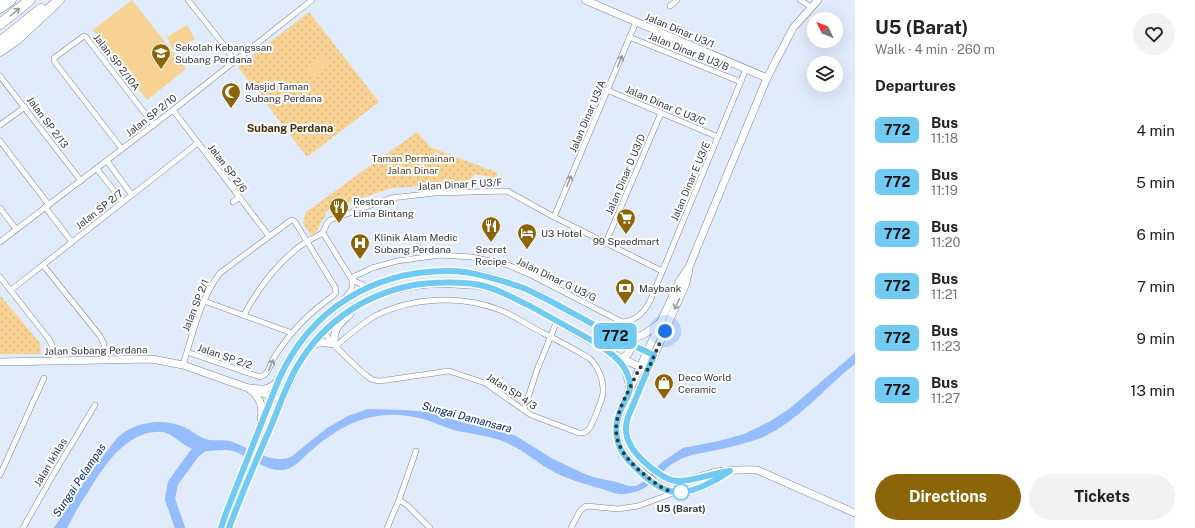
<!DOCTYPE html>
<meta charset="utf-8">
<style>
body{margin:0;font-family:"Public Sans",sans-serif;background:#f2f2f2;color:#222;height:100vh;display:flex;flex-direction:column;font-size:15px;white-space:nowrap}
*{box-sizing:border-box;margin:0}
p{font-size:13px;color:#767676}
.icon{flex:none;width:22px;height:22px;fill:none;stroke:currentColor;stroke-width:2;stroke-linecap:round;stroke-linejoin:round}
.map{position:relative;flex:1;overflow:hidden}
.details{display:flex;flex-direction:column;background:#fff;width:340px}
.details>*{flex:none}
.badge{padding:0 8px;border-radius:6px;font-size:14px;line-height:26px}
.needle{width:26px;rotate:313deg}
.tools{position:absolute;left:807px;top:12px;display:grid;gap:8px}
.tools a{display:grid;place-items:center;width:36px;height:36px;border-radius:50%;background:#fff;box-shadow:0 4px 16px #0002;font-size:20px}
.you{position:absolute;width:20px;height:20px;margin:-10px;border:3px solid #fff;border-radius:50%;background:#1a73e8;box-shadow:0 0 0 6px #1a73e833}
.map>.badge{position:absolute;translate:-50% -50%;box-shadow:0 0 0 2px #fff}
h2{padding:0 20px;font-size:15px;line-height:36px}
.round{display:grid;place-items:center;flex:none;width:42px;height:42px;border-radius:21px;background:#f2f2f2}
.head{display:flex;align-items:center;justify-content:space-between;height:68px;padding:0 20px}
h1{font-size:19px;font-weight:700;line-height:30px}
.action{display:flex;gap:8px;margin-top:auto;padding:8px 20px}
.action a{flex:1;height:46px;border-radius:24px;background:#8d6509;color:#fff;font-size:16px;font-weight:700;line-height:46px;text-align:center}
.action a+a{background:#f2f2f2;color:#222}
ul{padding:0;list-style:none}
li{display:flex;align-items:center;gap:12px;height:52px;padding:0 20px}
li div{flex:1}
li b{display:block;font-size:15px}
li em{font-style:normal}
li .badge{min-width:44px;font-weight:700;text-align:center}
main{display:flex;flex:1;min-height:0}
.map>svg:first-child{display:block}
.grass{fill:url(#grass-dots)}
.pitch{fill:#f8d293}
.water{fill:#95bcfd}
.lines{fill:none;stroke-linecap:round;stroke-linejoin:round}
.river{stroke:#95bcfd;stroke-width:10}
.minor-casing{stroke:#798598;stroke-width:6}
.tertiary-casing{stroke:#798598;stroke-width:8}
.secondary-casing{stroke:#798598;stroke-width:8}
.motorway-casing{stroke:#798598;stroke-width:11}
.minor{stroke:#fff;stroke-width:5}
.tertiary{stroke:#fff;stroke-width:7}
.secondary{stroke:#fff;stroke-width:7}
.motorway{stroke:#fff;stroke-width:10}
.oneway{stroke:#989b9f}
.line-casing{stroke:#fff;stroke-width:9}
.line{stroke:#71caf2;stroke-width:6}
.walk{stroke:#32373f;stroke-width:4;stroke-dasharray:0 7.2}
.stop-dot{fill:#fff;stroke:#71caf2;stroke-width:2}
.labels{text-anchor:middle;stroke-width:4;stroke-linejoin:round;paint-order:stroke}
.street-label{font-size:10px;fill:#32373f;stroke:#fff}
.poi-label{font-size:10px;fill:#32373f;stroke:#fff;text-anchor:start}
.park-label{font-size:10px;fill:#533e15;stroke:#fff}
.stop-label{font-size:10px;font-weight:bold;fill:#32373f;stroke:#fff}
.neighbourhood-label{font-size:11px;font-weight:bold;fill:#432f07;stroke:#fff}
.water-label{font-size:11px;font-style:italic;fill:#01286d;stroke:#fff}
</style>
<main>
<div class="map">
<svg width="855" height="528" viewBox="0 0 855 528">
<defs>
<pattern id="grass-dots" width="8" height="8" patternUnits="userSpaceOnUse"><rect width="8" height="8" fill="#f8d293"/><path d="M2 2h.1M6 6h.1" fill="none" stroke="#d5b580" stroke-width="1.8" stroke-linecap="round"/></pattern>
</defs>
<rect width="100%" height="100%" fill="#e0ebfc"/>
<!-- grass -->
<g class="grass">
<path d="M309,12l70,90 -72,55 -69,-90z"/>
<path d="M417,132l13,15 68,26 -2,5 -22,-4 -4,12 -11,-2 -68,4 -63,22 -3,3 1,4 -4,3 -6,13 -6,1 -7,-11 3,-11z"/>
<path d="M0,295l40,48 1,11h-41z"/>
</g>
<!-- pitch -->
<g class="pitch">
<path d="M132,0l54,69 -39,31 -54,-70z"/>
<path d="M187,25l8,14 -22,11 -6,-13z"/>
<path d="M323,55l8,9 -16,15 -8,-9z"/>
</g>
<!-- water -->
<path class="water" d="M855,353v11c-31,24 -57,58 -94,74 -13,5 -35,10 -49,13 -10,2 -21,3 -31,8 -25,11 -25,32 -57,35 -8,1 -14,-3 -22,-5 -16,-5 -33,-9 -48,-17 -15,-8 -28,-20 -43,-27 -16,-9 -36,-10 -53,-14 -9,-2 -17,-6 -26,-9 -10,-4 -21,-6 -32,-7 -35,-2 -61,12 -87,34 -9,7 -18,20 -30,21 -17,1 -32,-12 -47,-18 -15,-5 -28,2 -41,-2 -11,-3 -23,-17 -32,-18 -36,-3 -59,34 -75,60 -8,12 -15,24 -21,36h-13l35,-54 29,-37c19,-16 44,-19 66,-10 7,3 12,8 19,11 8,4 18,1 27,3 19,6 39,24 61,16l36,-29 21,-12 20,-7 37,1 24,2 35,11 16,1 21,6 15,6 37,23 32,15 8,3 23,5 13,4h7l7,-4 19,-20 21,-14 36,-7 25,-7 25,-12 20,-13z"/>
<g class="lines">
<!-- river -->
<path class="river" d="M180,528l-10,-29 3,-16 21,-29 11,-9"/>
<defs>
<g id="minor">
<path d="M188,0l35,44 12,17"/>
<path d="M800,0l11,7"/>
<path d="M0,1l1,-1"/>
<path d="M670,6l7,-6"/>
<path d="M629,37l112,45"/>
<path d="M0,76l81,105"/>
<path d="M607,90l111,47"/>
<path d="M173,110l96,126"/>
<path d="M0,125l25,-18"/>
<path d="M0,141l49,64"/>
<path d="M122,149l-68,-88v-3l30,-22 2,1 68,88"/>
<path d="M107,161l25,34"/>
<path d="M97,169l26,33"/>
<path d="M233,202l6,-5"/>
<path d="M45,207l27,35"/>
<path d="M0,208l16,21"/>
<path d="M554,217l82,-195"/>
<path d="M323,233l4,-10 3,-3 61,-22 44,-5 72,-2 47,26 108,54"/>
<path d="M323,233l29,47 15,7 3,-1"/>
<path d="M0,242l173,-132 139,-110"/>
<path d="M606,242l55,-129"/>
<path d="M43,265l57,71 4,8 2,16"/>
<path d="M0,277l48,61 4,7 3,16"/>
<path d="M351,278l21,-10 25,-7 43,-6 32,2 36,8 25,11 89,46c14,-1 22,-9 28,-21l96,-232"/>
<path d="M11,290l187,-147"/>
<path d="M345,298l7,-9v-9"/>
<path d="M204,301l88,32"/>
<path d="M244,315c12,-23 30,-47 50,-64 8,-8 19,-13 29,-18"/>
<path d="M324,331c4,10 37,41 47,48 3,1 5,2 9,2l69,-10 36,12 46,32 48,18c4,0 6,0 9,-3 4,-4 15,-32 15,-38 1,-12 -5,-26 -14,-34 -15,-9 -30,-17 -46,-25 -14,-7 -28,-17 -43,-23 -39,-15 -88,-13 -125,6 -14,8 -27,20 -39,30"/>
<path d="M183,365c9,-29 18,-68 37,-92l70,-52 2,-1 3,2 40,65 1,5 -3,4c-23,16 -42,35 -58,60 -5,7 -5,18 -15,21l-73,-25"/>
<path d="M524,410l13,-40 20,-49"/>
<path d="M0,475l44,-97"/>
<path d="M399,500l8,5 23,23"/>
<path d="M23,528l30,-53 42,-70"/>
<path d="M387,528l12,-28 17,-49"/>
<path d="M571,528l9,-17 6,-5 32,3 20,-3 38,-14"/>
</g>
<g id="tertiary">
<path d="M585,0l182,78"/>
<path d="M689,270l-3,13 -59,134c-3,15 1,28 12,39 9,9 20,21 32,24 13,4 32,-5 46,-8 13,-2 26,-3 40,-2l98,43"/>
<path d="M0,362l152,-3 31,6 99,35"/>
<path d="M730,471c-13,9 -38,24 -54,21 -11,-1 -19,-7 -27,-14 -24,-18 -40,-35 -29,-67l60,-131 9,-13 78,-189 26,-50 25,-28"/>
</g>
<g id="secondary">
<path d="M621,338c20,1 24,-4 40,-16"/>
<path d="M312,346l8,-4 14,2c0,-17 4,-18 16,-30"/>
<path d="M616,358c10,9 12,19 14,32"/>
<path d="M620,358c9,-2 12,-7 8,-15"/>
<path d="M248,388c10,7 16,17 13,30"/>
<path d="M250,388c12,2 20,2 28,-7"/>
<path d="M221,528l5,-15 53,-134c32,-69 94,-109 171,-108 24,0 53,9 76,18 13,4 25,13 37,19 30,17 60,34 91,47"/>
<path d="M229,528c11,-32 26,-64 39,-95 8,-19 16,-39 25,-58 24,-48 67,-80 119,-89 19,-4 38,-3 57,-1 5,0 10,0 15,1 59,19 107,62 164,84"/>
</g>
<g id="motorway">
<path d="M0,8l11,-8"/>
<path d="M0,24l30,-24"/>
<path d="M0,42l41,-33"/>
<path d="M0,51l16,-11 43,-40"/>
</g>
</defs>
<!-- minor casing -->
<use href="#minor" class="minor-casing"/>
<!-- tertiary casing -->
<use href="#tertiary" class="tertiary-casing"/>
<!-- secondary casing -->
<use href="#secondary" class="secondary-casing"/>
<!-- motorway casing -->
<use href="#motorway" class="motorway-casing"/>
<!-- minor -->
<use href="#minor" class="minor"/>
<!-- tertiary -->
<use href="#tertiary" class="tertiary"/>
<!-- secondary -->
<use href="#secondary" class="secondary"/>
<!-- motorway -->
<use href="#motorway" class="motorway"/>
</g>
<!-- one-way arrows -->
<defs><path id="oneway-shaft" d="M-6 0H5M1.5-3L5.5 0L1.5 3" fill="none" stroke-width="1.6" stroke-linecap="round" stroke-linejoin="round"/></defs>
<g class="oneway">
<use href="#oneway-shaft" transform="translate(15 12) rotate(-39)"/>
<use href="#oneway-shaft" transform="translate(620 61) rotate(-67)"/>
<use href="#oneway-shaft" transform="translate(569 181) rotate(-67)"/>
<use href="#oneway-shaft" transform="translate(677 304) rotate(114)"/>
<use href="#oneway-shaft" transform="translate(271 365) rotate(-67)"/>
</g>
<g class="lines">
<defs>
<path id="line" d="M221,528l5,-15 53,-134c31,-69 94,-109 171,-108 18,0 38,6 56,11 7,3 15,4 22,8 43,20 83,47 126,65l-26,62c-3,9 -3,18 2,27 6,13 33,37 48,37 17,0 34,-8 52,-10 -13,9 -38,23 -54,21 -18,-1 -36,-19 -47,-31 -15,-16 -16,-36 -7,-54 2,-5 7,-12 8,-18 1,-9 -4,-21 -11,-28 -10,-11 -22,-17 -35,-25 -18,-10 -36,-20 -54,-30 -15,-7 -30,-16 -46,-20 -17,-5 -53,-4 -70,-1 -53,10 -96,41 -121,89 -9,18 -16,38 -24,57 -14,32 -28,64 -40,97"/>
</defs>
<!-- line casing -->
<use href="#line" class="line-casing"/>
<!-- line -->
<use href="#line" class="line"/>
<!-- walk -->
<path class="walk" d="M665,331l-17,39 -8,-3c-22,47 -43,70 6,109 10,8 22,18 35,16"/>
</g>
<!-- icons -->
<defs>
<symbol id="school-pin" viewBox="-11 -11 22 30"><path d="M0 17L-7.5 6A9.5 9.5 0 1 1 7.5 6Z" fill="#8d6509" stroke="#fff"/><path d="M0-5L7-2L0 1L-7-2ZM-4 1L0 2.5L4 1V4Q0 6-4 4Z" fill="#fff"/></symbol>
<symbol id="mosque-pin" viewBox="-11 -11 22 30"><path d="M0 17L-7.5 6A9.5 9.5 0 1 1 7.5 6Z" fill="#8d6509" stroke="#fff"/><path d="M3.5-4.9A6 6 0 1 0 3.5 4.9A5 5 0 1 1 3.5-4.9Z" fill="#fff"/></symbol>
<symbol id="restaurant-pin" viewBox="-11 -11 22 30"><path d="M0 17L-7.5 6A9.5 9.5 0 1 1 7.5 6Z" fill="#8d6509" stroke="#fff"/><path d="M-5-6h1v4h1v-4h1v4h1v-4h1v5L-1.5 .5V6h-2V.5L-5-1ZM5-6V6H3V1.5H1.5Q1.5-4 5-6Z" fill="#fff"/></symbol>
<symbol id="supermarket-pin" viewBox="-11 -11 22 30"><path d="M0 17L-7.5 6A9.5 9.5 0 1 1 7.5 6Z" fill="#8d6509" stroke="#fff"/><path d="M-6-5.5h2.5l.6 2H6L4.5 2H-2.5L-4.4-4H-6ZM-1.5 3.2a1.3 1.3 0 1 0 .1 0ZM3 3.2a1.3 1.3 0 1 0 .1 0Z" fill="#fff"/></symbol>
<symbol id="hotel-pin" viewBox="-11 -11 22 30"><path d="M0 17L-7.5 6A9.5 9.5 0 1 1 7.5 6Z" fill="#8d6509" stroke="#fff"/><path d="M-6-4.5h1.5V1H6V5H4.5V3h-9V5H-6ZM-4 0a1.8 1.8 0 1 1 3.6 0ZM.5 0V-2.5h3Q6-2.5 6 0Z" fill="#fff"/></symbol>
<symbol id="hospital-pin" viewBox="-11 -11 22 30"><path d="M0 17L-7.5 6A9.5 9.5 0 1 1 7.5 6Z" fill="#8d6509" stroke="#fff"/><path d="M-5-5h3v3.5h4V-5h3V5h-3V1.5h-4V5h-3Z" fill="#fff"/></symbol>
<symbol id="bank-pin" viewBox="-11 -11 22 30"><path d="M0 17L-7.5 6A9.5 9.5 0 1 1 7.5 6Z" fill="#8d6509" stroke="#fff"/><path d="M-6-4H6V4H-6ZM0-2.3a2.3 2.3 0 1 0 0 4.6a2.3 2.3 0 1 0 0-4.6Z" fill="#fff"/></symbol>
<symbol id="shop-pin" viewBox="-11 -11 22 30"><path d="M0 17L-7.5 6A9.5 9.5 0 1 1 7.5 6Z" fill="#8d6509" stroke="#fff"/><path d="M-5-2.5h2.3a2.7 3.5 0 0 1 5.4 0H5L5.5 6h-11ZM-1.5-2.5h3a1.5 2.3 0 0 0-3 0Z" fill="#fff"/></symbol>
</defs>
<g fill-rule="evenodd">
<use href="#school-pin" x="150" y="42" width="22" height="30"/>
<use href="#mosque-pin" x="220" y="81" width="22" height="30"/>
<use href="#restaurant-pin" x="328" y="196" width="22" height="30"/>
<use href="#supermarket-pin" x="615" y="207" width="22" height="30"/>
<use href="#restaurant-pin" x="480" y="215" width="22" height="30"/>
<use href="#hotel-pin" x="516" y="222" width="22" height="30"/>
<use href="#hospital-pin" x="349" y="232" width="22" height="30"/>
<use href="#bank-pin" x="614" y="277" width="22" height="30"/>
<use href="#shop-pin" x="653" y="372" width="22" height="30"/>
</g>
<!-- markers -->
<circle class="stop-dot" cx="681" cy="492" r="8"/>
<g class="labels">
<!-- street labels -->
<g class="street-label">
<text transform="translate(680 30) rotate(23)" y="4">Jalan Dinar U3/1</text>
<text transform="translate(689 51) rotate(22)" y="4">Jalan Dinar B U3/B</text>
<text transform="translate(117 62) rotate(52)" y="4">Jalan SP 2/10A</text>
<text transform="translate(666 105) rotate(23)" y="4">Jalan Dinar C U3/C</text>
<text transform="translate(151 115) rotate(-38)" y="4">Jalan SP 2/10</text>
<text transform="translate(587 116) rotate(-67)" y="4">Jalan Dinar U3/A</text>
<text transform="translate(48 122) rotate(53)" y="4">Jalan SP 2/13</text>
<text transform="translate(228 168) rotate(53)" y="4">Jalan SP 2/6</text>
<text transform="translate(625 174) rotate(-67)" y="4">Jalan Dinar D U3/D</text>
<text transform="translate(690 181) rotate(-67)" y="4">Jalan Dinar E U3/E</text>
<text transform="translate(460 184) rotate(-3)" y="4">Jalan Dinar F U3/F</text>
<text transform="translate(99 209) rotate(-38)" y="4">Jalan SP 2/7</text>
<text transform="translate(557 279) rotate(26)" y="4">Jalan Dinar G U3/G</text>
<text transform="translate(195 305) rotate(-68)" y="4">Jalan SP 2/1</text>
<text transform="translate(96 350) rotate(-1)" y="4">Jalan Subang Perdana</text>
<text transform="translate(225 356) rotate(19)" y="4">Jalan SP 2/2</text>
<text transform="translate(512 391) rotate(33)" y="4">Jalan SP 4/3</text>
<text transform="translate(50 462) rotate(-59)" y="4">Jalan Ikhlas</text>
</g>
<!-- poi labels -->
<g class="poi-label">
<text x="175" y="51">Sekolah Kebangssan<tspan x="175" dy="12">Subang Perdana</tspan></text>
<text x="245" y="90">Masjid Taman<tspan x="245" dy="12">Subang Perdana</tspan></text>
<text x="353" y="205">Restoran<tspan x="353" dy="12">Lima Bintang</tspan></text>
<text x="541" y="237">U3 Hotel</text>
<text x="374" y="241">Klinik Alam Medic<tspan x="374" dy="12">Subang Perdana</tspan></text>
<text x="626" y="245" text-anchor="middle">99 Speedmart</text>
<text x="491" y="253" text-anchor="middle">Secret<tspan x="491" dy="12">Recipe</tspan></text>
<text x="639" y="292">Maybank</text>
<text x="678" y="381">Deco World<tspan x="678" dy="12">Ceramic</tspan></text>
</g>
<!-- park labels -->
<g class="park-label">
<text x="413" y="162">Taman Permainan<tspan x="413" dy="12">Jalan Dinar</tspan></text>
</g>
<!-- stop labels -->
<g class="stop-label">
<text x="681" y="512">U5 (Barat)</text>
</g>
<!-- neighbourhood labels -->
<g class="neighbourhood-label">
<text x="290" y="132">Subang Perdana</text>
</g>
<!-- water labels -->
<g class="water-label">
<text transform="translate(467 417) rotate(15)" y="4">Sungai Damansara</text>
<text transform="translate(79 480) rotate(-56)" y="4">Sungai Pelampas</text>
</g>
</g>
</svg>
<div class="tools">
<a><svg class="needle" viewBox="-14 -14 28 28"><path d="M0-13l5 13h-10z" fill="#e53935"/><path d="M0 13l5-13h-10z" fill="#767676"/></svg></a>
<a><svg class="icon" aria-label="layers" viewBox="0 0 24 24"><path d="M12 4l9 5-9 5-9-5zM3 14l9 5 9-5"/></svg></a>
</div>
<div class="you" style="left:665px;top:331px"></div>
<b class="badge" style="left:615px;top:336px;background:#71caf2;color:#111">772</b>
</div>
<section class="details">
<div class="head"><div><h1>U5 (Barat)</h1><p>Walk · 4 min · 260 m</p></div><a class="round"><svg class="icon" aria-label="heart" viewBox="0 0 24 24"><path d="M12 20l-8-8c-3-5 5-10 8-4 3-6 11-1 8 4z"/></svg></a></div>
<h2>Departures</h2>
<ul>
<li><span class="badge" style="background:#71caf2;color:#111">772</span><div><b>Bus</b><p>11:18</p></div><em>4 min</em></li>
<li><span class="badge" style="background:#71caf2;color:#111">772</span><div><b>Bus</b><p>11:19</p></div><em>5 min</em></li>
<li><span class="badge" style="background:#71caf2;color:#111">772</span><div><b>Bus</b><p>11:20</p></div><em>6 min</em></li>
<li><span class="badge" style="background:#71caf2;color:#111">772</span><div><b>Bus</b><p>11:21</p></div><em>7 min</em></li>
<li><span class="badge" style="background:#71caf2;color:#111">772</span><div><b>Bus</b><p>11:23</p></div><em>9 min</em></li>
<li><span class="badge" style="background:#71caf2;color:#111">772</span><div><b>Bus</b><p>11:27</p></div><em>13 min</em></li>
</ul>
<div class="action"><a>Directions</a><a>Tickets</a></div>
</section>
</main>
